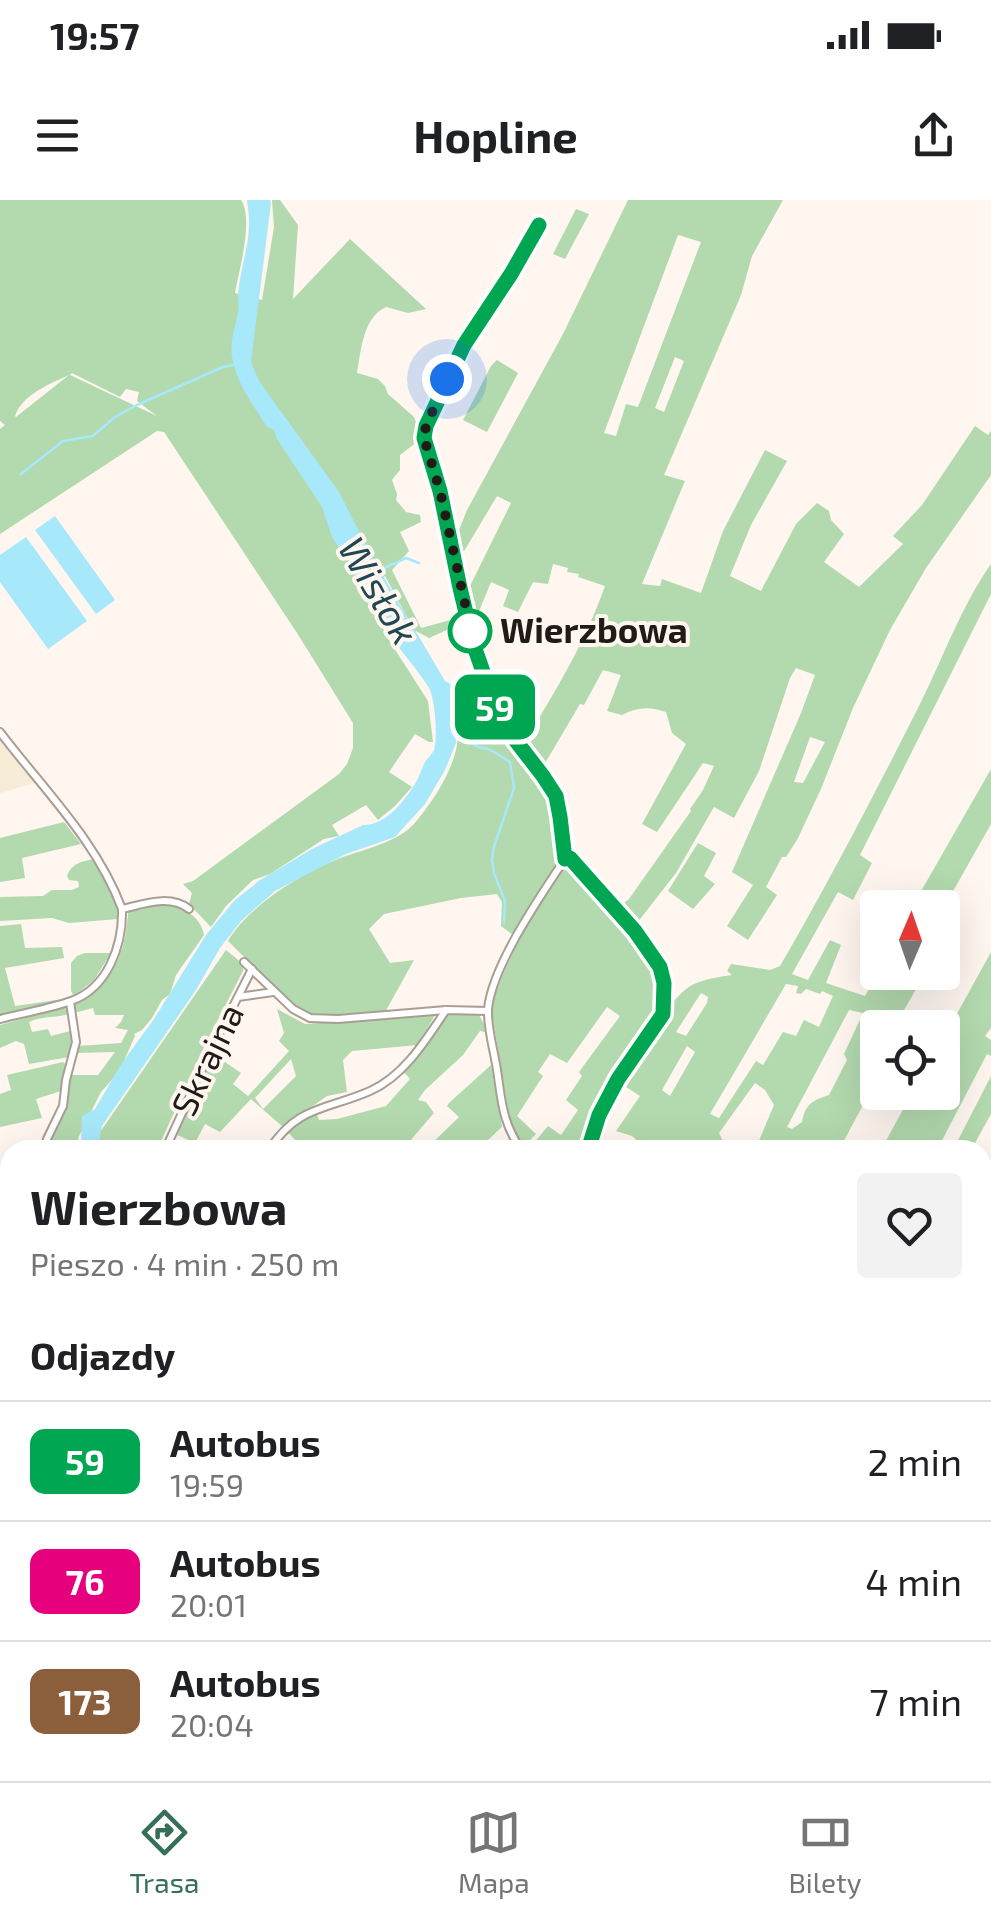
<!DOCTYPE html>
<html lang="pl">
<meta charset="utf-8">
<style>
body{margin:0;font-family:"Exo 2",sans-serif;background:#f2f2f2;color:#202124;height:100vh;display:flex;flex-direction:column;font-size:38px;white-space:nowrap}
*{box-sizing:border-box;margin:0}
p{font-size:32px;color:#757577}
.icon{flex:none;width:55px;height:55px;fill:none;stroke:currentColor;stroke-width:2;stroke-linecap:round;stroke-linejoin:round}
.map{position:relative;flex:1;overflow:hidden}
.details{position:absolute;left:0px;top:940px;width:992px;height:642px;display:flex;flex-direction:column;background:#fff;border-radius:30px 30px 0 0;box-shadow:0 10px 40px #0002}
.details>*{flex:none}
.badge{padding:0 20px;border-radius:15px;font-size:35px;line-height:65px}
.needle{width:65px;rotate:2deg}
.buttons{position:absolute;left:860px;top:690px;display:grid;gap:20px}
.buttons a{display:grid;place-items:center;width:100px;height:100px;border-radius:10px;background:#fff;box-shadow:0 10px 40px #0002;font-size:50px}
.you{position:absolute;width:50px;height:50px;margin:-25px;border:8px solid #fff;border-radius:50%;background:#1a73e8;box-shadow:0 0 0 15px #1a73e833}
.map>.badge{position:absolute;translate:-50% -50%;box-shadow:0 0 0 5px #fff}
h2{padding:0 30px;font-size:38px;line-height:90px}
.round{display:grid;place-items:center;flex:none;width:105px;height:105px;border-radius:10px;background:#f2f2f2}
.head{display:flex;align-items:center;justify-content:space-between;height:170px;padding:0 30px}
h1{font-size:48px;font-weight:700;line-height:75px}
ul{padding:0;list-style:none}
li{display:flex;align-items:center;gap:30px;height:120px;padding:0 30px;border-top:2px solid #e0e0e0}
li div{flex:1}
li b{display:block;font-size:38px}
li em{font-style:normal}
li .badge{min-width:110px;font-weight:700;text-align:center}
.status{display:flex;justify-content:space-between;align-items:center;height:70px;padding:0 50px;background:#fff;direction:ltr}
.status svg{height:28px;fill:currentColor}
header{display:flex;justify-content:space-between;align-items:center;height:130px;padding:0 30px;background:#fff;font-size:45px;font-weight:700}
.menu{display:flex;justify-content:space-around;align-items:center;height:140px;border-top:2px solid #e0e0e0;background:#fff;font-size:28px;color:#757577}
.menu a{display:grid;justify-items:center;gap:5px}
.menu .active{color:#356f58}
.map>svg:first-child{display:block}
.commercial{fill:#fde7ea}
.industrial{fill:#f7edd7}
.green{fill:#b3d9ae;fill-rule:evenodd}
.water{fill:#a8e8fb}
.lines{fill:none;stroke-linecap:round;stroke-linejoin:round}
.stream{stroke:#a8e8fb;stroke-width:2.5}
.street-casing{stroke:#aa9e94;stroke-width:10}
.secondary-casing{stroke:#aa9e94;stroke-width:12}
.street{stroke:#fff;stroke-width:6}
.secondary{stroke:#e8dac3;stroke-width:9}
.line-casing{stroke:#fff;stroke-width:22}
.line{stroke:#00a651;stroke-width:15}
.walk{stroke:#201b17;stroke-width:10;stroke-dasharray:0 18}
.stop-dot{fill:#fff;stroke:#00a651;stroke-width:5}
.labels{text-anchor:middle;stroke-width:8;stroke-linejoin:round;paint-order:stroke}
.stop-label{font-size:35px;font-weight:bold;fill:#201b17;stroke:#fef6ef;text-anchor:start}
.street-label{font-size:35px;fill:#201b17;stroke:#fef6ef}
.water-label{font-size:38px;font-style:italic;fill:#214752;stroke:#fef6ef}
</style>
<div class="status"><b>19:57</b><svg viewBox="0 0 49 12"><path d="M0 12V9h3v3zM5 12V6h3v6zM10 12V3h3v9zM15 12V0h3v12zM26 1h20v11H26zM47 4h2v5h-2z"/></svg></div>
<header><svg class="icon" aria-label="menu" viewBox="0 0 24 24"><path d="M4 6h16M4 12h16M4 18h16"/></svg>Hopline<svg class="icon" aria-label="share" viewBox="0 0 24 24"><path d="M12 15V3M7 8l5-5 5 5M5 13v7h14v-7"/></svg></header>
<div class="map">
<svg width="991" height="1581" viewBox="0 0 991 1581">
<rect width="100%" height="100%" fill="#fef6ef"/>
<!-- commercial -->
<path class="commercial" d="M0,1467l10,10v36l-10,1z"/>
<!-- industrial -->
<path class="industrial" d="M0,538l34,43 1,2 -35,10z"/>
<!-- green -->
<g class="green">
<path d="M0,0h241c13,19 -2,70 -6,93l27,7 12,-73 -2,-27h8l18,25 -5,74 57,-60 76,70 -18,4 -22,-6c-23,10 -25,44 -29,66l21,6 7,7 3,8 26,23 8,21 -22,17v15l-8,10 5,14 -1,6 10,12 14,3 1,7 -21,10 9,19 -17,19 29,58 37,-10 -9,11 -20,9 -15,-8 -29,-54 -18,18 20,43 41,64 5,41h-4l-14,-8 -26,38 23,15 -17,19 -17,14 -12,-15 -34,20 7,11 -15,3 -54,35 -17,6 -27,26 -15,21 -22,-23 3,-11 -9,-9 10,-3 146,-107 8,-10 6,-16v-25l-56,-90 -133,-201 -7,-1 -157,103v-105l5,-4 -5,-4zM72,173l48,24 6,-8 13,3 -2,9 20,15 -87,-41zM69,175l-53,42 -1,-1c7,-21 34,-32 54,-41z"/>
<path d="M628,0h155l-31,56 -11,39 -77,180 21,6 -43,103 18,2 2,-7 39,14 22,-62 42,-81 22,11 -36,64 -21,51 31,15 35,-67 21,-21 12,8 2,9 13,14 -20,28 35,25 44,-43 -10,-8 29,-31 53,-79 13,9 3,-4v44l-65,93 -36,62 -37,78 -32,81 -24,51 -11,17h-4l-16,30 11,8 -29,45 -21,-14 26,-41 -21,-13 69,-159 14,-38 -19,-7 -6,10 -31,93 -25,47 -20,-11 -38,66 -39,50 -7,1 -14,-14 13,-11 62,-88 -1,-2 13,-19 11,-24 -11,-3 -46,69 -15,-8 44,-80 -14,-11 -6,-21c-16,-6 -29,-5 -44,3l-15,-4 14,-36 -18,-5 -19,35 -4,-1 -39,66c-19,-23 -24,-31 -23,-62l21,10c26,-43 49,-84 66,-132l-27,-9 1,-3 -12,-2 1,-4 -15,-4 -5,20 -15,-2 -15,30 -15,-6 6,-16 -18,-8 -18,44 -9,-35 6,-5 41,-83 -14,-7 -40,67 -5,-26 7,-7 8,-20 96,-176zM678,35l23,7 -63,165 -12,-3 -10,32 -12,-3zM675,157l9,4 -20,51 -9,-4zM810,537l15,5 -22,41 -9,-1z"/>
<path d="M576,9l13,5 -24,45 -12,-5z"/>
<path d="M497,160l21,13 -31,59 -24,-12 28,-54z"/>
<path d="M991,364v30l-131,261 12,8 -19,37 -15,-8 -46,82 16,6 22,-40 11,5 -15,38 39,13 13,-23 25,2 2,-2h15l-1,11 -15,26 49,11 38,-69v76l-6,8 6,4v16l-4,-2 -50,96 -13,-5 -4,5h-39l31,-57 30,-1v-57l2,-5 -2,-2 -36,-8 -4,7 -24,1 -1,51 -38,71h-84l19,-45 -9,-15 -10,-7 -36,50 7,14 -2,3h-75l-17,-14 -16,-5 24,-35 -20,-13c16,-24 49,-86 72,-98 12,-6 27,-8 40,-10l-5,-4 4,-7 39,6 10,-4c49,-84 94,-171 138,-258 24,-47 42,-100 73,-144zM786,784l12,2 -2,7 5,1 5,-5 14,5 2,-3 11,5 -14,31 -15,-7 -8,16 -13,-4 -20,33 -7,-4 -37,57 -9,-4zM701,793l7,4 -1,6 -21,33 -10,-4zM849,810l14,3 -19,41 3,6 -18,35c-17,5 -24,10 -27,27l-10,7 -5,-2zM687,846l8,6 -25,44 -8,-6z"/>
<path d="M498,514l15,30 38,50 7,29 3,26 -4,16 -44,70 -12,-9 1,-24 -5,-8 -36,4 -77,16 -15,15 21,34 24,-3 -30,54 -78,1 -15,-11 -63,-63c20,-36 84,-75 124,-87 18,-6 47,-14 61,-29 19,-22 39,-52 44,-80 1,-8 1,-15 3,-23l6,-3 13,11 5,-9z"/>
<path d="M991,569v55l-48,85 -31,-2z"/>
<path d="M64,622l17,22 -59,14 3,20 -25,4v-44z"/>
<path d="M698,643l18,10 -12,23 11,8 -22,25 -25,-18z"/>
<path d="M95,659c11,20 22,37 23,60l-49,4 -17,-5 -52,3v-24l43,-1 9,-6h20l7,-3 -1,-6 -9,-1 -2,-4c5,-13 15,-15 28,-17z"/>
<path d="M570,665l8,7c20,24 68,68 79,95 4,10 4,22 3,32l-50,72 -4,9 8,5 -29,65 -12,-9 -10,9 -7,-5 -4,5h-24l20,-24 13,9 17,-25 -12,-10 16,-24 -3,-4 41,-56 -13,-9 -40,56 -17,-9 -12,18 5,4 -26,40 19,18 -13,13 -14,-31 -17,-102 1,-13c17,-49 42,-94 73,-135z"/>
<path d="M158,704c20,-1 43,11 46,31l-28,40 -6,19 -8,6 -10,18 -10,12 -8,4 1,2 -16,36 -18,20 -23,46 2,12h-33l1,-9 17,-37 4,-29h29l17,-23 -39,1 2,-7 43,-3 7,-13 -13,-2 6,-6 3,-7h-29l-2,-7 -19,5v-8c27,-12 43,-36 50,-63 3,-11 3,-23 5,-33z"/>
<path d="M21,724l4,24 37,-1 2,11 -59,10 10,38 48,-7 -63,18v-91z"/>
<path d="M226,750l17,14v7l-38,74 -48,105h-59v-15z"/>
<path d="M85,753h26l-17,27 -20,16 -3,-5v-28l6,-7z"/>
<path d="M65,807l4,7c-13,4 -27,2 -40,8l3,10 16,-3 3,7 23,-6v14l-5,13 -40,7 -5,-20 -8,-3 -16,7v-23z"/>
<path d="M277,809l28,15 130,-9 -17,30 -66,6 -9,9 4,32 -20,4 -44,31 -32,-28 -31,33 -15,-8 -10,19 -20,-9 37,-81 29,20 -8,11 15,12 41,-45 -10,-10 5,-8zM291,859l5,17 -33,33 -8,-11z"/>
<path d="M448,813h30l6,11 1,8 -5,-1 -17,24 -38,35 -7,10 8,2 8,11 -25,29 8,8h-113l-17,-19 7,-7 22,-12 3,8 18,-1 49,-13 24,-27 -8,-9z"/>
<path d="M63,862l5,4 -4,24 -28,9 6,19 -42,9v-33l11,-4 -4,-15z"/>
<path d="M491,865l11,62 -25,23h-52l34,-33 -12,-11 2,-3z"/>
<path d="M991,876v38l-20,36h-18z"/>
<path d="M991,989v268l-8,12 -1,-266z"/>
<path d="M10,991v89l-10,5v-90z"/>
<path d="M10,1123v147l-10,4v-146z"/>
<path d="M331,1572h512l2,9h-295l-1,-4 -20,4h-222l-1,-5z"/>
</g>
<!-- water -->
<g class="water">
<path d="M247,0h23l1,3 -20,159 8,19 80,111 33,65 73,124 7,4 4,58 -11,27 -20,34 -30,33 -49,17 -71,37 -33,29 -22,28 -24,42 -94,136 -3,15 1,9h-19l1,-34 13,-7 27,-46 32,-44 52,-84 28,-34 26,-21 52,-31 51,-24c21,0 37,-19 48,-35 7,-9 9,-18 14,-28 1,-2 8,-9 9,-12 4,-13 1,-52 -5,-62 -16,-27 -41,-47 -51,-78l-46,-73 -10,-30 -45,-68 -3,-9 -7,-3c-13,-21 -31,-44 -35,-70 -2,-14 2,-27 5,-39 3,-10 0,-21 2,-32 5,-34 14,-49 8,-86z"/>
<path d="M55,316l60,84 -19,14 -61,-84z"/>
<path d="M26,337l61,84 -39,28 -48,-67v-27z"/>
</g>
<g class="lines">
<!-- stream -->
<g class="stream">
<path d="M21,274l42,-33 30,-5 22,-19 22,-12 86,-38 11,-2"/>
<path d="M380,370l26,-12 13,5"/>
<path d="M452,531l26,16 11,2 21,13 4,26 -20,59 -2,12 2,14 11,28 -1,22"/>
<path d="M0,1189l10,-5"/>
<path d="M556,1572l1,9"/>
</g>
<defs>
<g id="street">
<path d="M539,25l-28,49 -47,71 -38,81c-6,20 10,46 15,67 15,72 25,148 55,216 15,33 46,56 60,89 7,17 9,42 9,61l4,-1 66,73 25,36 3,16v31l-45,65 -19,36 -12,35"/>
<path d="M0,532c43,57 97,109 122,177"/>
<path d="M244,762l49,47 17,9 28,1 108,-9 42,1"/>
<path d="M238,797l35,-5"/>
<path d="M0,819c23,-6 48,-10 71,-18 37,-13 52,-56 51,-92 22,-5 48,-15 67,0"/>
<path d="M45,950l2,-11 16,-33 3,-26 10,-38 -6,-40"/>
<path d="M165,950l45,-98 42,-83"/>
<path d="M269,950c29,-45 58,-40 101,-59 34,-15 56,-51 76,-81"/>
<path d="M521,950c-19,-29 -19,-47 -24,-80 -3,-20 -10,-42 -9,-61 4,-43 53,-114 77,-150"/>
<path d="M982,1419l9,3"/>
<path d="M982,1478l9,-10"/>
<path d="M900,1581l7,-9"/>
</g>
<g id="secondary">
<path d="M0,1452l10,9"/>
<path d="M135,1572l9,9"/>
</g>
</defs>
<!-- street casing -->
<use href="#street" class="street-casing"/>
<!-- secondary casing -->
<use href="#secondary" class="secondary-casing"/>
<!-- street -->
<use href="#street" class="street"/>
<!-- secondary -->
<use href="#secondary" class="secondary"/>
</g>
<g class="lines">
<defs>
<path id="line" d="M539,25l-28,49 -47,71 -38,81 -2,12 16,53 20,97 14,58 21,60 11,22 37,48 13,20 4,21 5,42 5,-1 65,73 25,36 4,16 -1,31 -45,65 -19,36 -11,35"/>
</defs>
<!-- line casing -->
<use href="#line" class="line-casing"/>
<!-- line -->
<use href="#line" class="line"/>
<!-- walk -->
<path class="walk" d="M447,179l-21,47 -2,12 16,53 32,144 -2,-4"/>
</g>
<!-- markers -->
<circle class="stop-dot" cx="470" cy="431" r="20"/>
<g class="labels">
<!-- stop labels -->
<g class="stop-label">
<text x="500" y="443">Wierzbowa</text>
</g>
<!-- street labels -->
<g class="street-label">
<text transform="translate(208 860) rotate(-64)" y="12">Skrajna</text>
</g>
<!-- water labels -->
<g class="water-label">
<text transform="translate(378 391) rotate(59)" y="13">Wisłok</text>
</g>
</g>
</svg>
<div class="buttons">
<a><svg class="needle" viewBox="-14 -14 28 28"><path d="M0-13l5 13h-10z" fill="#e53935"/><path d="M0 13l5-13h-10z" fill="#757577"/></svg></a>
<a><svg class="icon" aria-label="locate" viewBox="0 0 24 24"><circle cx="12" cy="12" r="6"/><path d="M12 2v4M12 18v4M2 12h4M18 12h4"/></svg></a>
</div>
<div class="you" style="left:447px;top:179px"></div>
<b class="badge" style="left:495px;top:507px;background:#00a651;color:#fff">59</b>
<section class="details">
<div class="head"><div><h1>Wierzbowa</h1><p>Pieszo · 4 min · 250 m</p></div><a class="round"><svg class="icon" aria-label="heart" viewBox="0 0 24 24"><path d="M12 20l-8-8c-3-5 5-10 8-4 3-6 11-1 8 4z"/></svg></a></div>
<h2>Odjazdy</h2>
<ul>
<li><span class="badge" style="background:#00a651;color:#fff">59</span><div><b>Autobus</b><p>19:59</p></div><em>2 min</em></li>
<li><span class="badge" style="background:#e6007e;color:#fff">76</span><div><b>Autobus</b><p>20:01</p></div><em>4 min</em></li>
<li><span class="badge" style="background:#8b5e3c;color:#fff">173</span><div><b>Autobus</b><p>20:04</p></div><em>7 min</em></li>
</ul>
</section>
</div>
<nav class="menu">
<a class="active"><svg class="icon" aria-label="directions" viewBox="0 0 24 24"><path d="M12 3l9 9-9 9-9-9zM9 14v-3h6M13 9l2 2-2 2"/></svg>Trasa</a>
<a><svg class="icon" aria-label="map" viewBox="0 0 24 24"><path d="M3 6l6-2 6 2 6-2v14l-6 2-6-2-6 2zM9 4v14M15 6v14"/></svg>Mapa</a>
<a><svg class="icon" aria-label="tickets" viewBox="0 0 24 24"><path d="M3 7h18v10H3zM15 7v10"/></svg>Bilety</a>
</nav>
